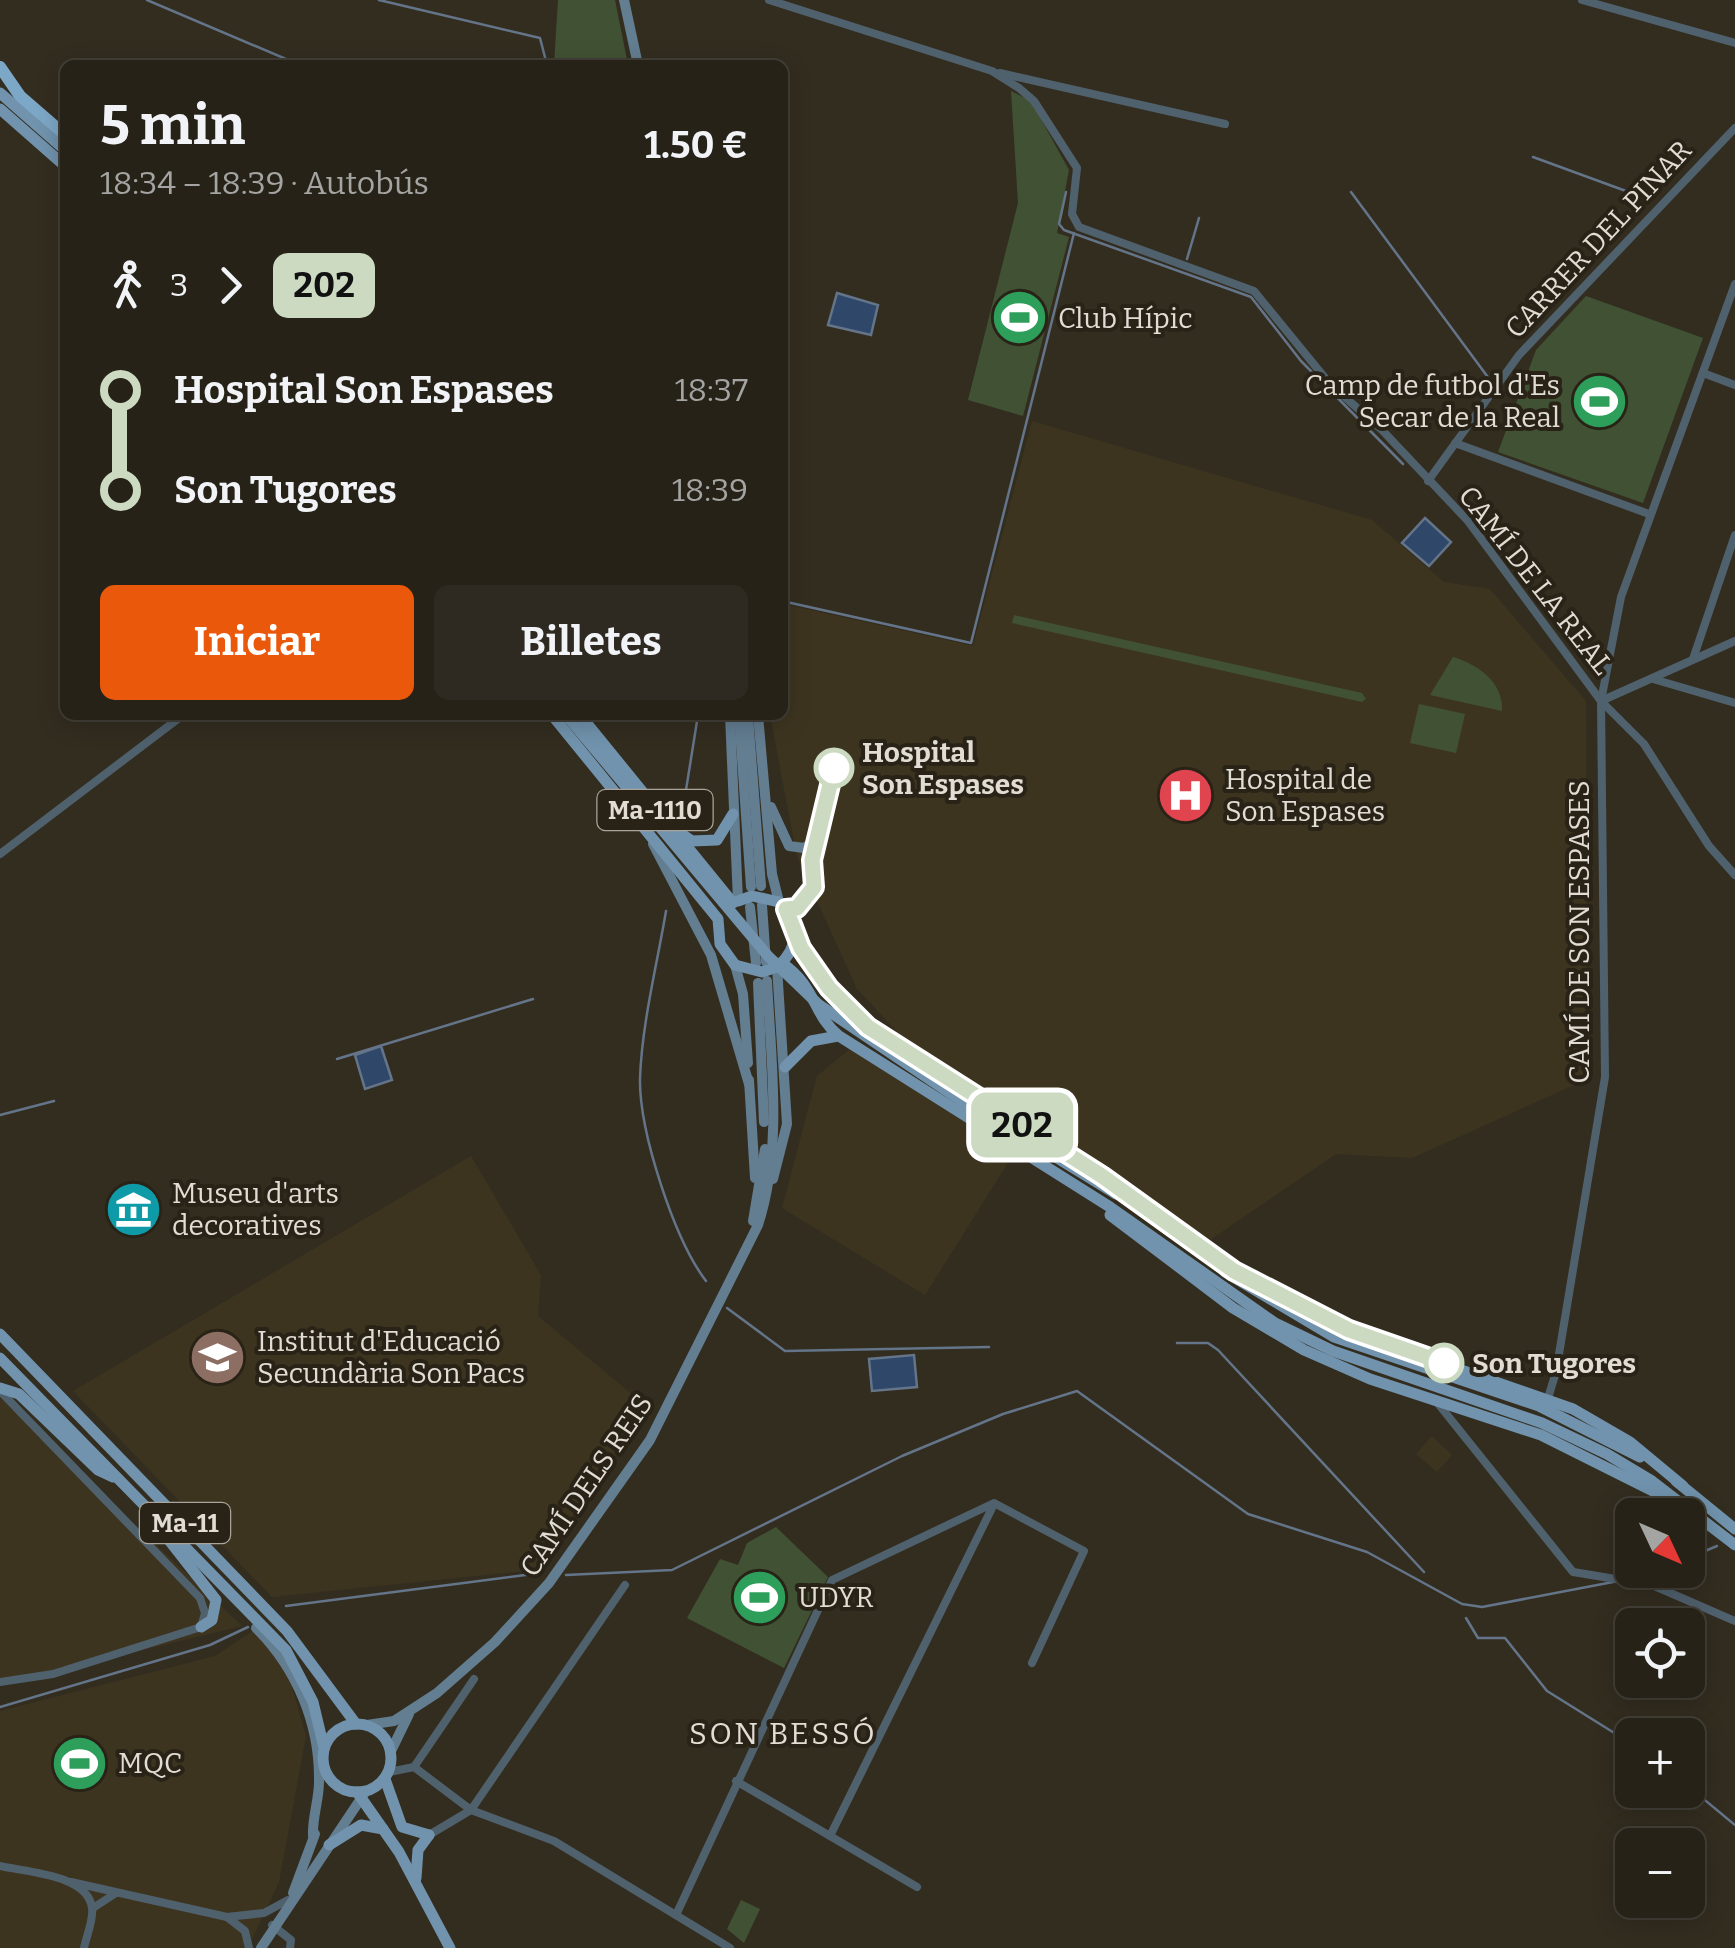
<!DOCTYPE html>
<html lang="es">
<meta charset="utf-8">
<style>
body{margin:0;font-family:Bitter,serif;background:#2e2a21;color:#f1f3f6;height:100vh;display:flex;flex-direction:column;font-size:38px;white-space:nowrap}
*{box-sizing:border-box;margin:0}
p{font-size:32px;color:#a4a4a2}
.icon{flex:none;width:55px;height:55px;fill:none;stroke:currentColor;stroke-width:2;stroke-linecap:round;stroke-linejoin:round}
.map{position:relative;flex:1;overflow:hidden}
.side{position:absolute;left:60px;top:60px;width:728px;height:660px;display:flex;flex-direction:column;background:#262218;border-radius:15px;box-shadow:0 5px 25px #0003,0 0 0 2px #423f37}
.side>*{flex:none}
.badge{padding:0 20px;border-radius:15px;font-size:35px;line-height:65px}
.needle{width:65px;rotate:134deg}
.controls{position:absolute;left:1615px;top:1498px;display:grid;gap:20px}
.controls a{display:grid;place-items:center;width:90px;height:90px;border-radius:15px;background:#262218;box-shadow:0 5px 25px #0003,0 0 0 2px #423f37;font-size:50px}
.map>.badge{position:absolute;translate:-50% -50%;box-shadow:0 0 0 5px #fff}
.legs{display:flex;align-items:center;gap:15px;height:110px;padding:0 40px;font-size:32px}
.legs p{margin-inline-start:auto}
.overview{display:flex;align-items:center;justify-content:space-between;height:170px;padding:0 40px}
h1{font-size:55px;font-weight:700;line-height:75px}
.cta{display:flex;gap:20px;margin-top:auto;padding:20px 40px}
.cta a{flex:1;height:115px;border-radius:15px;background:#ea580c;color:#fff;font-size:40px;font-weight:700;line-height:115px;text-align:center}
.cta a+a{background:#2e2a21;color:#f1f3f6}
ul{padding:0 40px;list-style:none}
li{display:flex;align-items:center;gap:35px;height:100px;font-size:38px}
li i{display:grid;place-items:center;width:15px;height:100%;margin:0 12px;background:currentColor}
li i::after{content:'';width:25px;height:25px;margin:-12px;border:8px solid;border-radius:50%;background:#262218}
li p{margin-inline-start:auto}
li:first-child i{background:linear-gradient(#0000 50%,currentColor 0)}
li:last-child i{background:linear-gradient(currentColor 50%,#0000 0)}
.map>svg:first-child{display:block}
.built{fill:#3d3420}
.green{fill:#415234}
.water{fill:#2f4768;stroke:#647489;stroke-width:2.5}
.lines{fill:none;stroke-linecap:round;stroke-linejoin:round}
.stream{stroke:#647489;stroke-width:2.5}
.street{stroke:#50616e;stroke-width:8}
.secondary{stroke:#637d91;stroke-width:10}
.primary{stroke:#7193ad;stroke-width:11}
.highway{stroke:#7da7c6;stroke-width:12}
.primary-bridge{stroke:#7193ad;stroke-width:11}
.line-1-casing{stroke:#fff;stroke-width:22}
.line-1{stroke:#cddac2;stroke-width:15}
.stop-1-dot{fill:#fff;stroke:#cddac2;stroke-width:5}
.labels{text-anchor:middle;stroke-width:8;stroke-linejoin:round;paint-order:stroke}
.shield{fill:#292317;stroke:#aaa59c;stroke-width:2.5}
.shield-label{font-size:25px;font-weight:bold;fill:#e1ddd5}
.street-label{font-size:28px;fill:#e1ddd5;stroke:#292317}
.poi-label{font-size:28px;fill:#e1ddd5;stroke:#292317;text-anchor:start}
.stop-label{font-size:28px;font-weight:bold;fill:#e1ddd5;stroke:#292317;text-anchor:start}
.neighbourhood-label{font-size:30px;letter-spacing:2.5px;fill:#e1ddd5;stroke:#292317}
</style>
<div class="map">
<svg width="1735" height="1948" viewBox="0 0 1735 1948">
<rect width="100%" height="100%" fill="#332d20"/>
<!-- built -->
<g class="built">
<path d="M1032,421l340,99 72,62 46,7 96,112 1,351 5,25 -180,81 -76,-4 -126,86 -307,-202 -46,-49 -60,-132 -27,-142h12l1,-111 190,42z"/>
<path d="M850,1049l164,104 -89,142 -143,-87 35,-132z"/>
<path d="M471,1156l70,119 -3,41 108,90 -101,163 -273,28 -199,-206z"/>
<path d="M0,1397l242,229 -242,59z"/>
<path d="M1432,1436l20,19 -15,17 -21,-18z"/>
<path d="M254,1630l34,43 18,63 -27,146 -31,66h-248v-237l215,-55z"/>
</g>
<!-- green -->
<g class="green">
<path d="M558,0h57l13,65h-74z"/>
<path d="M1011,91l20,10 38,69 -12,63 12,4 -46,179 -55,-16 50,-197z"/>
<path d="M1586,296l117,42 -60,165 -145,-51 38,-102z"/>
<path d="M1014,615l348,78 4,6 -4,3 -350,-79z"/>
<path d="M1453,657c26,8 50,25 49,54l-72,-16z"/>
<path d="M1419,704l46,10 -9,39 -46,-10z"/>
<path d="M776,1527l52,50 -44,91 -97,-50 33,-59 18,6 9,-22z"/>
<path d="M741,1900l19,9 -16,34 -17,-14z"/>
</g>
<!-- water -->
<g class="water">
<path d="M837,293l41,12 -7,30 -43,-10z"/>
<path d="M1425,518l26,24 -22,24 -27,-23z"/>
<path d="M381,1046l11,34 -27,9 -10,-34z"/>
<path d="M914,1355l3,32 -45,4 -3,-32z"/>
</g>
<g class="lines">
<!-- stream -->
<g class="stream">
<path d="M147,0l153,65"/>
<path d="M379,0l161,38 7,27"/>
<path d="M1533,157l112,41"/>
<path d="M1066,192l-7,32 5,6 187,67 50,64 102,103"/>
<path d="M1351,192l139,188"/>
<path d="M1187,259l12,-41"/>
<path d="M782,601l189,42 103,-410"/>
<path d="M686,790l12,-75"/>
<path d="M666,911c-9,54 -24,112 -26,167 -1,53 34,161 66,203"/>
<path d="M337,1059l196,-60"/>
<path d="M0,1115l54,-14"/>
<path d="M727,1308l58,43 204,-4"/>
<path d="M1177,1343h31l10,7 206,222"/>
<path d="M1688,1558l29,-12"/>
<path d="M566,1575l106,-5 230,-114 101,-42 74,-23 171,123 119,38 95,52 20,3 131,-25"/>
<path d="M1636,1578l21,-8"/>
<path d="M286,1606l247,-32"/>
<path d="M1466,1618l12,20h27l42,53 85,53"/>
<path d="M0,1707l210,-62 38,-18"/>
<path d="M1688,1786l47,39"/>
</g>
<!-- street -->
<g class="street">
<path d="M769,0l223,71 27,17 15,13 43,67 -5,46 7,13 175,64 76,93 52,46 86,91 133,180 43,43 65,102 26,29"/>
<path d="M1582,0l153,43"/>
<path d="M1000,73l225,51"/>
<path d="M1703,373l32,12"/>
<path d="M1455,443l194,71"/>
<path d="M1428,481l91,-126 216,-227"/>
<path d="M1693,659l42,-124"/>
<path d="M1653,679l82,24"/>
<path d="M1601,701l134,-60"/>
<path d="M0,854l183,-139"/>
<path d="M0,1391l200,207 5,15 -4,14 -148,47 -53,8"/>
<path d="M1548,1398l8,-26 49,-295 -4,-376 20,-104 114,-313"/>
<path d="M1436,1401l137,171 79,13 83,36"/>
<path d="M414,1767l60,-88"/>
<path d="M389,1772l25,-5 57,43 83,31 176,107"/>
<path d="M736,1781l181,106"/>
<path d="M429,1835l42,-25 154,-225"/>
<path d="M830,1836l164,-332"/>
<path d="M0,1866c25,6 88,8 92,42 2,11 -6,29 -8,40"/>
<path d="M71,1882l156,35"/>
<path d="M93,1908l23,-15"/>
<path d="M676,1915l156,-335 162,-77 90,48 -52,112"/>
<path d="M272,1925l19,15 -1,8"/>
<path d="M249,1948l-4,-17 -18,-14 37,-4 24,-13"/>
</g>
<!-- secondary -->
<g class="secondary">
<path d="M624,0l14,65"/>
<path d="M730,715l8,186"/>
<path d="M739,715l12,172"/>
<path d="M748,715l13,171"/>
<path d="M758,715l14,159 7,28"/>
<path d="M771,807l18,39 15,2 13,-8"/>
<path d="M653,844l58,111 38,129"/>
<path d="M762,905l4,57"/>
<path d="M750,907l6,56"/>
<path d="M735,965l8,29 5,69"/>
<path d="M758,983l6,139"/>
<path d="M749,1080l6,98"/>
<path d="M773,1179l14,-55 -10,-157"/>
<path d="M753,1221l12,-72"/>
<path d="M256,1628c41,41 64,96 63,154 0,18 -7,36 -6,54"/>
<path d="M367,1725l27,-4 43,-28 58,-51 54,-59 101,-143 108,-215c25,-76 13,-165 9,-244"/>
<path d="M392,1749l17,-35"/>
<path d="M293,1893l22,-59"/>
<path d="M261,1948l105,-157"/>
</g>
<!-- primary -->
<g class="primary">
<path d="M0,93l65,57"/>
<path d="M0,109l65,57"/>
<path d="M552,715l166,204 2,25 15,21"/>
<path d="M580,715l153,188"/>
<path d="M676,830l16,11 25,-1 16,-26"/>
<path d="M795,936l34,52 39,39 234,148 132,96 115,60 224,78 57,33 53,44"/>
<path d="M782,963c35,24 30,51 57,73l271,171 165,116 58,28 209,72 65,31 45,27 83,64"/>
<path d="M778,966c21,-18 23,-45 1,-64"/>
<path d="M785,1067l26,-26 27,-5"/>
<path d="M972,1108l59,41"/>
<path d="M1028,1140l88,54"/>
<path d="M1110,1215l123,93 71,42 66,29 171,56 118,59"/>
<path d="M1225,1272l109,65 205,69 101,51"/>
<path d="M0,1334l287,297 69,93"/>
<path d="M0,1358l286,292 27,52 11,46"/>
<path d="M0,1388l19,6 79,76 15,7"/>
<path d="M1676,1481l59,48"/>
<path d="M158,1526l58,74 -4,20 -11,7"/>
<circle cx="357" cy="1758" r="34"/>
<path d="M385,1779l17,48 27,8"/>
<path d="M357,1792l42,60 51,96"/>
<path d="M329,1845l32,-20 22,4"/>
<path d="M416,1878l2,-28 11,-15"/>
</g>
<!-- highway -->
<path class="highway" d="M0,67l20,29 45,39"/>
<!-- primary-bridge -->
<g class="primary-bridge">
<path d="M566,715l202,241 50,48 154,104"/>
<path d="M738,901l14,-5 27,6"/>
<path d="M735,965l27,7 15,-5"/>
</g>
</g>
<g class="lines">
<defs>
<path id="line-1" d="M834,768l-22,92 2,27 -17,21 -11,1 15,39 28,40 39,39 234,149 132,95 115,59 95,33"/>
</defs>
<!-- line-1 casing -->
<use href="#line-1" class="line-1-casing"/>
<!-- line-1 -->
<use href="#line-1" class="line-1"/>
</g>
<!-- icons -->
<defs>
<symbol id="stadium-disc" viewBox="-11 -11 22 22"><circle r="9.5" fill="#2e9e5b" stroke="#292317"/><path d="M0-5a6.5 5 0 1 0 0 10a6.5 5 0 1 0 0-10ZM-3.5-1.8h7v3.6h-7Z" fill="#fff"/></symbol>
<symbol id="hospital-disc" viewBox="-11 -11 22 22"><circle r="9.5" fill="#e0444e" stroke="#292317"/><path d="M-5-5h3v3.5h4V-5h3V5h-3V1.5h-4V5h-3Z" fill="#fff"/></symbol>
<symbol id="museum-disc" viewBox="-11 -11 22 22"><circle r="9.5" fill="#0f9aa8" stroke="#292317"/><path d="M0-6L6-3V-2H-6V-3ZM-5-1h2V3h-2ZM-1-1h2V3h-2ZM3-1h2V3H3ZM-6 4H6V6H-6Z" fill="#fff"/></symbol>
<symbol id="school-disc" viewBox="-11 -11 22 22"><circle r="9.5" fill="#8d6e63" stroke="#292317"/><path d="M0-5L7-2L0 1L-7-2ZM-4 1L0 2.5L4 1V4Q0 6-4 4Z" fill="#fff"/></symbol>
</defs>
<g fill-rule="evenodd">
<use href="#stadium-disc" x="988" y="286" width="63" height="63"/>
<use href="#stadium-disc" x="1568" y="370" width="63" height="63"/>
<use href="#hospital-disc" x="1154" y="764" width="63" height="63"/>
<use href="#museum-disc" x="102" y="1178" width="63" height="63"/>
<use href="#school-disc" x="186" y="1326" width="63" height="63"/>
<use href="#stadium-disc" x="728" y="1566" width="63" height="63"/>
<use href="#stadium-disc" x="48" y="1732" width="63" height="63"/>
</g>
<!-- markers -->
<g class="stop-1-dot">
<circle cx="834" cy="768" r="18"/>
<circle cx="1444" cy="1363" r="18"/>
</g>
<g class="labels">
<!-- shield labels -->
<g class="shield">
<rect x="597.5" y="790" width="115" height="40" rx="8"/>
<rect x="140" y="1503" width="90" height="40" rx="8"/>
</g>
<g class="shield-label">
<text x="655" y="819">Ma-1110</text>
<text x="185" y="1532">Ma-11</text>
</g>
<!-- street labels -->
<g class="street-label">
<text transform="translate(1598 239) rotate(-47)" y="10">CARRER DEL PINAR</text>
<text transform="translate(1536 580) rotate(52)" y="10">CAMÍ DE LA REAL</text>
<text transform="translate(1579 932) rotate(-90)" y="10">CAMÍ DE SON ESPASES</text>
<text transform="translate(586 1485) rotate(-56)" y="10">CAMÍ DELS REIS</text>
</g>
<!-- poi labels -->
<g class="poi-label">
<text x="1058" y="328">Club Hípic</text>
<text x="1560" y="395" text-anchor="end">Camp de futbol d'Es<tspan x="1560" dy="32">Secar de la Real</tspan></text>
<text x="1225" y="789">Hospital de<tspan x="1225" dy="32">Son Espases</tspan></text>
<text x="172" y="1203">Museu d'arts<tspan x="172" dy="32">decoratives</tspan></text>
<text x="257" y="1351">Institut d'Educació<tspan x="257" dy="32">Secundària Son Pacs</tspan></text>
<text x="798" y="1607">UDYR</text>
<text x="118" y="1773">MQC</text>
</g>
<!-- stop labels -->
<g class="stop-label">
<text x="862" y="762">Hospital<tspan x="862" dy="32">Son Espases</tspan></text>
<text x="1472" y="1373">Son Tugores</text>
</g>
<!-- neighbourhood labels -->
<g class="neighbourhood-label">
<text x="783" y="1744">SON BESSÓ</text>
</g>
</g>
</svg>
<div class="controls">
<a><svg class="needle" viewBox="-14 -14 28 28"><path d="M0-13l5 13h-10z" fill="#e53935"/><path d="M0 13l5-13h-10z" fill="#a4a4a2"/></svg></a>
<a><svg class="icon" aria-label="locate" viewBox="0 0 24 24"><circle cx="12" cy="12" r="6"/><path d="M12 2v4M12 18v4M2 12h4M18 12h4"/></svg></a>
<a>+</a>
<a>−</a>
</div>
<b class="badge" style="left:1022px;top:1125px;background:#cddac2;color:#111">202</b>
<section class="side">
<div class="overview"><div><h1>5 min</h1><p>18:34 – 18:39 · Autobús</p></div><b>1.50 €</b></div>
<div class="legs"><svg class="icon" aria-label="walk" viewBox="0 0 24 24"><circle cx="13" cy="4" r="2"/><path d="M13 8l-2 6 4 7M11 14l-3 7M7 12l3-4h3l4 4"/></svg>3<svg class="icon" aria-label="forward" viewBox="0 0 24 24"><path d="M9 5l7 7-7 7"/></svg><b class="badge" style="background:#cddac2;color:#111">202</b></div>
<ul>
<li><i style="color:#cddac2"></i><b>Hospital Son Espases</b><p>18:37</p></li>
<li><i style="color:#cddac2"></i><b>Son Tugores</b><p>18:39</p></li>
</ul>
<div class="cta"><a>Iniciar</a><a>Billetes</a></div>
</section>
</div>
